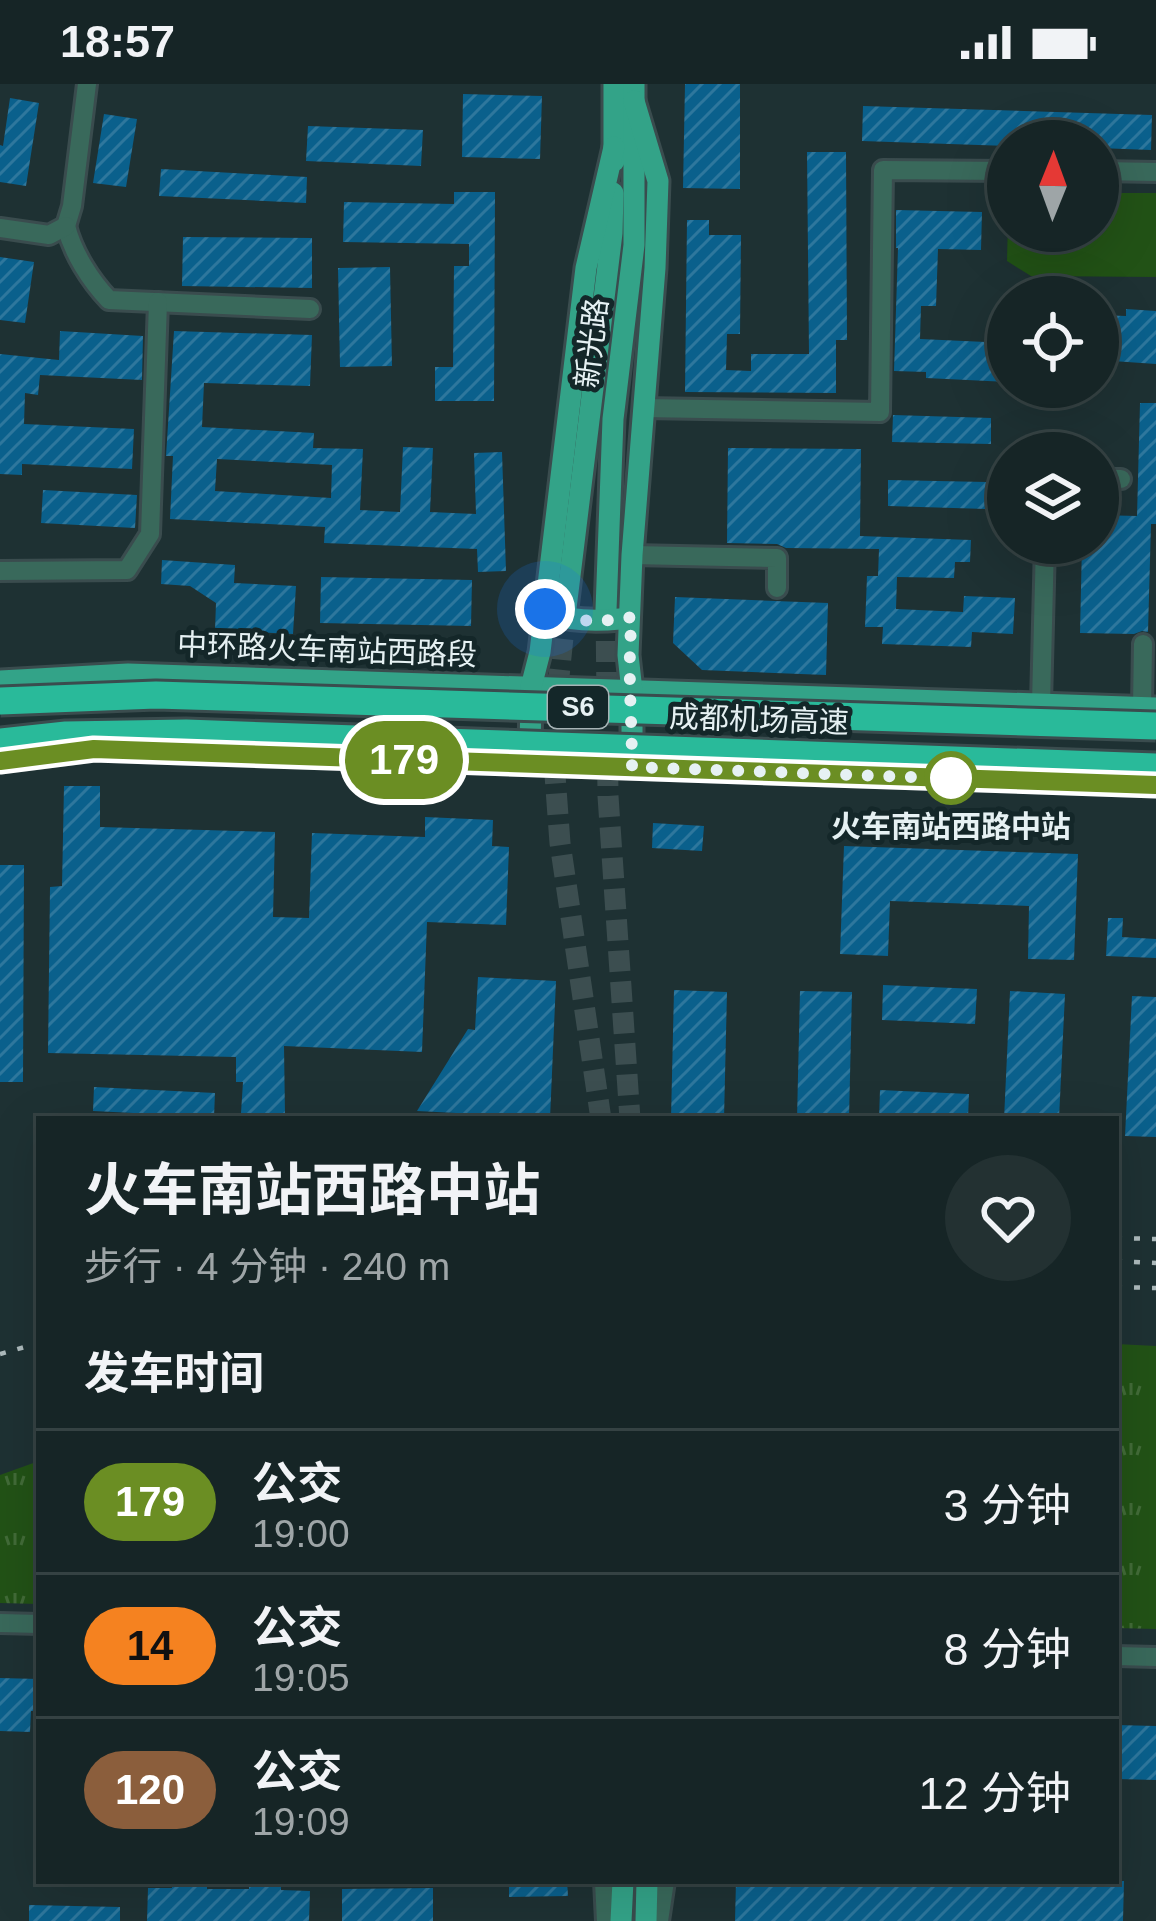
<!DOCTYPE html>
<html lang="zh">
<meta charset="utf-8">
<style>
body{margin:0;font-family:Helvetica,"Noto Sans SC",sans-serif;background:#233132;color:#f1f3f6;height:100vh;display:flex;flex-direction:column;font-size:45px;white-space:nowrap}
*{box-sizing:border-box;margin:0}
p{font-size:39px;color:#9ea5a7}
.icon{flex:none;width:66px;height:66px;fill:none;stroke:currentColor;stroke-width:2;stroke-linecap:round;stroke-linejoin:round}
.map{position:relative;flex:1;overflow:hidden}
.panel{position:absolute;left:36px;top:1032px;width:1083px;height:768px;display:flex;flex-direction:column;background:#162526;border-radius:0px;box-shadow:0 12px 48px #0002,0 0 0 3px #354243}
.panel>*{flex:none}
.badge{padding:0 24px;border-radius:39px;font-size:42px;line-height:78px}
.needle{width:78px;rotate:1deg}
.buttons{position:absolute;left:987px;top:36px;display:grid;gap:24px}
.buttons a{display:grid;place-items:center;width:132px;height:132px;border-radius:50%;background:#162526;box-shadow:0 12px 48px #0002,0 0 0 3px #354243;font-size:60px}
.you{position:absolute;width:60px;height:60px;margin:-30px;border:9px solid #fff;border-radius:50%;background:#1a73e8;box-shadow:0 0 0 18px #1a73e833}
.map>.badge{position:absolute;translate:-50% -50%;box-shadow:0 0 0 6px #fff}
h2{padding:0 48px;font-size:45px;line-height:108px}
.round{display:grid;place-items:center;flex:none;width:126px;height:126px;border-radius:63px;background:#233132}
.summary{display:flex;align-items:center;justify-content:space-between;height:204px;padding:0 48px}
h1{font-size:57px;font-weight:700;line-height:90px}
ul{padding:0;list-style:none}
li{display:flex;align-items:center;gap:36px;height:144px;padding:0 48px;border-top:3px solid #354243}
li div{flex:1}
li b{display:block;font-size:45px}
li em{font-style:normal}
li .badge{min-width:132px;font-weight:700;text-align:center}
.status{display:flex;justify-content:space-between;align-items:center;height:84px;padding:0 60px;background:#162526;direction:ltr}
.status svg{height:33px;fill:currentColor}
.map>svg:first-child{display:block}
.park{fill:url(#park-tufts)}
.garden{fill:#225216}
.building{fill:url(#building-hatch);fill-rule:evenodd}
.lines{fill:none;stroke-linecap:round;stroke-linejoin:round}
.major-tunnel{stroke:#3c4e50;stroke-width:21;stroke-dasharray:21 10;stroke-linecap:butt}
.minor-casing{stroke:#3a4c4e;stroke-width:24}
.major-casing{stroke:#3a4c4e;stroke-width:27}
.minor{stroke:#39695b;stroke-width:18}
.major{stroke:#33a388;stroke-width:21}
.rail{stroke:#adbabc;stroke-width:4.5;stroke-dasharray:6 12;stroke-linecap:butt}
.highway-bridge-casing{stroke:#3a4c4e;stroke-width:33;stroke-linecap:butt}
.highway-bridge{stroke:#29ba9a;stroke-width:27}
.line-casing{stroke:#fff;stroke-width:27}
.line{stroke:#6b8e23;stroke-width:18}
.walk{stroke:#e6f1f3;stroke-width:12;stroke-dasharray:0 21.6}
.stop-dot{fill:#fff;stroke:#6b8e23;stroke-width:6}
.labels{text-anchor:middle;stroke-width:10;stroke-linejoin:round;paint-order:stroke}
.shield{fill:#142729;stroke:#a7b4b6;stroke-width:3}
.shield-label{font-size:27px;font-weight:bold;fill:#e6f1f3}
.street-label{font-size:30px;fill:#e6f1f3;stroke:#142729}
.stop-label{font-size:30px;font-weight:bold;fill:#e6f1f3;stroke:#142729}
</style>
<div class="status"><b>18:57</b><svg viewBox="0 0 49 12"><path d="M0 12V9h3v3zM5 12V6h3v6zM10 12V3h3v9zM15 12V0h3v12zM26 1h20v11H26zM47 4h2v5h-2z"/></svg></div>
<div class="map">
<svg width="1156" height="1837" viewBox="0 0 1156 1837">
<defs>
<pattern id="park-tufts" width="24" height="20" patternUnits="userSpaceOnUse" patternTransform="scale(3)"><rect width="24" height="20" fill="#225216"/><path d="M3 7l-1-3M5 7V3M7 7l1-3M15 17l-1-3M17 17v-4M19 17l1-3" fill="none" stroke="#426b38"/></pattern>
<pattern id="building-hatch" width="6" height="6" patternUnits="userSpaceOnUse" patternTransform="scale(3)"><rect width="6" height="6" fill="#0a608c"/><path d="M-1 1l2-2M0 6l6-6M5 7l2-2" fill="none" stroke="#2e779d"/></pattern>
</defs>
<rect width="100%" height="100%" fill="#1e3133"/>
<!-- park -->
<g class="park">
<path d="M1116,1260l40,2v283l-40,-1z"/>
<path d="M39,1377v143l-39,-1v-128z"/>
</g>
<!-- garden -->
<path class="garden" d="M1098,109h58v84l-125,-1 -24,-15 1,-42v12h90z"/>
<!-- building -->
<g class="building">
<path d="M685,0h55v105l-57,-1z"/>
<path d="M463,10l79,2 -2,63 -78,-2z"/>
<path d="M10,14l29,5 -13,83 -26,-4v-37l3,1z"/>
<path d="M863,22l289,9 -1,35 -53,-2v-7h-90v5l-146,-5z"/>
<path d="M104,30l33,5 -11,68 -33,-4z"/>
<path d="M308,42l115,4 -2,36 -115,-5z"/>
<path d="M807,68h39l1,188h-11v53l-151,-1 2,-172h22v15h32l-1,99h-13l-1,36 25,1v-17h58z"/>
<path d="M161,85l146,8 -1,26 -147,-7z"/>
<path d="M454,108h41l-1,209h-59v-34h18l1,-101h15v-22l-126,-2 1,-40 110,2z"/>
<path d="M896,126l86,2 -1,38 -43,-1 -2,57h-15l-1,33 88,4v39l-82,-4v-6l-32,-1 4,-123h-2z"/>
<path d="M183,153l129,1v50l-130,-2z"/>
<path d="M0,173l34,5 -9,61 -25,-3z"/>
<path d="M390,183l2,99 -52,1 -2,-99z"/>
<path d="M1126,225l30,2v53l-58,-4v-45l28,1z"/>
<path d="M60,247l83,5 -1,44 -102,-5 -2,20 -13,-2 -1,31 110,5 -2,40 -110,-5v11l-22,-1v-120l59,6z"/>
<path d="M174,247l138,4 -2,51 -106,-3 -2,44 112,6 -1,15 50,1 -3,61 40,2 3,-65 30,1 -3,64 46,2 -2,-61 28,-1 4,119 -28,1 -1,-23 -153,-6 1,-16 -155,-8 3,-63h-7zM217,375l115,6 -1,33 -116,-7z"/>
<path d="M1140,319h16v121h-5l-3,108 -6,-1 -8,3 -54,-1 2,-90h16v-28l39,1z"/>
<path d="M893,331l98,3v26l-99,-2z"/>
<path d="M728,364l133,1 -1,87 111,4 -1,22h-15l-1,16 -57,-1 -1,32 67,3 1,-16 51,2 -2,36 -41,-2 -1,15 -89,-3 1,-17h-18l2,-51h11l1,-27 -93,-1 -9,-4 -50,-1z"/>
<path d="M888,396l99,2 -1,27 -98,-3z"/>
<path d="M43,406l94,5 -2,33 -94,-5z"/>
<path d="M162,476l73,5 -1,18 62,3 -3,48 -78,-4 1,-27 -26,-17 -29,-2z"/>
<path d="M321,493l151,3 -1,46 -151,-3z"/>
<path d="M675,513l153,6 -2,72 -124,-5 -29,-27z"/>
<path d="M64,702h36v41l175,5 -2,85 36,1 3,-85 113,4v-20l68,3 -1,26 17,1 -3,78 -79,-3 -5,130 -138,-6 1,69 -44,-2 2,-31h-7v-25l-188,-4 2,-166 12,-1z"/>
<path d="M653,739l51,3 -2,25 -50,-3z"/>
<path d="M844,762l234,8 -4,106 -46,-1 1,-53 -139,-5 -2,55 -48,-2z"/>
<path d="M0,781h24l-1,217h-23z"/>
<path d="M1108,834h15l-1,19 34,2v19l-50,-2z"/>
<path d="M478,893l78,4 -6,138h-95l1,-6 -39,-2 51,-82 7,1z"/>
<path d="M883,901l94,4 -2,35 -93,-4z"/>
<path d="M674,906l53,2 -3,127h-53z"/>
<path d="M800,907l52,1 -3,127h-52z"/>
<path d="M1010,907l55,3 -6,125h-55z"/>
<path d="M1132,912l24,1v140l-31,-1z"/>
<path d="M94,1003l121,6 -1,24 -121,-6z"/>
<path d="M880,1006l89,4 -1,25h-89z"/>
<path d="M0,1594l39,1v32h-8l-1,21 -30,-1z"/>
<path d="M1116,1641l40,1v54l-40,-1z"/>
<path d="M172,1797h35v8h42v-8h32v9l29,1 -1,30h-162l1,-33h24z"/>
<path d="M509,1797h58l1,15 -59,1z"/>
<path d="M736,1797h388l-1,40h-388z"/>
<path d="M433,1804v33h-91v-32z"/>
<path d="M29,1821l91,2v14h-91z"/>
</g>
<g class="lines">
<!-- major-tunnel -->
<g class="major-tunnel">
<path d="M566,524l-9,88 -2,79 5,68 41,276"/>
<path d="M606,526l2,186 22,323"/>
</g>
<defs>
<g id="minor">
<path d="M1098,87l58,1"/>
<path d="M66,142c7,27 24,54 43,74l201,9"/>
<path d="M66,142l6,-20 15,-122"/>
<path d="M0,144l49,7 17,-9"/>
<path d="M643,324l237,4 3,-242 125,1"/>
<path d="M1098,395h23"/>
<path d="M632,471l145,3v30"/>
<path d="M0,487l127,-1 23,-36 8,-232"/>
<path d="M1041,620l4,-161"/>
<path d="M1142,623l1,-63"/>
<path d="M0,1539l39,1"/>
<path d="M1116,1572l40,1"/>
<path d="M604,1797l2,40"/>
<path d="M659,1837l6,-40"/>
</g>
<g id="major">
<path d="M614,77v-77"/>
<path d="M566,524l46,-375 1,-40"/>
<path d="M606,526l7,-191 21,-174v-161"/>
<path d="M550,529c20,8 48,8 70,6"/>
<path d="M0,597l128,-7 1028,34"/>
<path d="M530,674l1,-71 9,-35 46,-384 28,-121"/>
<path d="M0,677l94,-12 1062,36"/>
<path d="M632,677v-70l-4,-36 4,-100 23,-287 3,-87 -24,-80"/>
<path d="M621,1837l2,-40"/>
<path d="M646,1837l1,-40"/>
</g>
</defs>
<!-- minor casing -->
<use href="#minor" class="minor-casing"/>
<!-- major casing -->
<use href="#major" class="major-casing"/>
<!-- minor -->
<use href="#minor" class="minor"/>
<!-- major -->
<use href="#major" class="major"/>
<!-- rail -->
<g class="rail">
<path d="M1116,1154l40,1"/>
<path d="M1116,1177l40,2"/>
<path d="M1116,1203l40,1"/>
<path d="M0,1270l39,-11"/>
</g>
<defs>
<g id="highway-bridge">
<path d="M0,617l156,-6 1000,31"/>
<path d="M0,658l66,-7 120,-2 970,34"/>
</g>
</defs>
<!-- highway-bridge casing -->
<use href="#highway-bridge" class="highway-bridge-casing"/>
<!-- highway-bridge -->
<use href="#highway-bridge" class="highway-bridge"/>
</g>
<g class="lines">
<defs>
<path id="line" d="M0,677l94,-12 1062,36"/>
</defs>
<!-- line casing -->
<use href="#line" class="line-casing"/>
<!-- line -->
<use href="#line" class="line"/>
<!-- walk -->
<path class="walk" d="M545,525c23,15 60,13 87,8 -5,50 0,100 0,150l334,12 -15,-1"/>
</g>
<!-- markers -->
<circle class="stop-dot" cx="951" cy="694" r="24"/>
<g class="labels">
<!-- shield labels -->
<rect class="shield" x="548" y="602" width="60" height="42" rx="9"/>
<g class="shield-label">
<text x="578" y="632">S6</text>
</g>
<!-- street labels -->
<g class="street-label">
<text transform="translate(592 259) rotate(-83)" y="10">新光路</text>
<text transform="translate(327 566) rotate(2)" y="10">中环路火车南站西路段</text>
<text transform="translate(759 636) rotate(2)" y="10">成都机场高速</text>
</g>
<!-- stop labels -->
<g class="stop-label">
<text x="951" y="753">火车南站西路中站</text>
</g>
</g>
</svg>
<div class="buttons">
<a><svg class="needle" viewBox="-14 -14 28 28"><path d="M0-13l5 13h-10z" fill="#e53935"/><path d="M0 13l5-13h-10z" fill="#9ea5a7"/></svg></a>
<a><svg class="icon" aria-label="locate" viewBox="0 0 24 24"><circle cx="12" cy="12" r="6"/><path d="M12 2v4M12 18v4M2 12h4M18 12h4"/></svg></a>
<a><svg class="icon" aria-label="layers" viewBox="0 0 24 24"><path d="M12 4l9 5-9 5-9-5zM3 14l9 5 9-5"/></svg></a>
</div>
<div class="you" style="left:545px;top:525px"></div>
<b class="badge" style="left:404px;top:676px;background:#6b8e23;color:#fff">179</b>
<section class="panel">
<div class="summary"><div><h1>火车南站西路中站</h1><p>步行 · 4 分钟 · 240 m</p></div><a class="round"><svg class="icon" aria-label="heart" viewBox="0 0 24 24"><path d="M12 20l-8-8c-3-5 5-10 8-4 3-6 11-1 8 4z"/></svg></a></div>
<h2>发车时间</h2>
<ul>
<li><span class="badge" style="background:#6b8e23;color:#fff">179</span><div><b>公交</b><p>19:00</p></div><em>3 分钟</em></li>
<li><span class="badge" style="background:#f58220;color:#111">14</span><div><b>公交</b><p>19:05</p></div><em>8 分钟</em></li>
<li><span class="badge" style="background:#8b5e3c;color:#fff">120</span><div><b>公交</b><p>19:09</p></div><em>12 分钟</em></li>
</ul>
</section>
</div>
